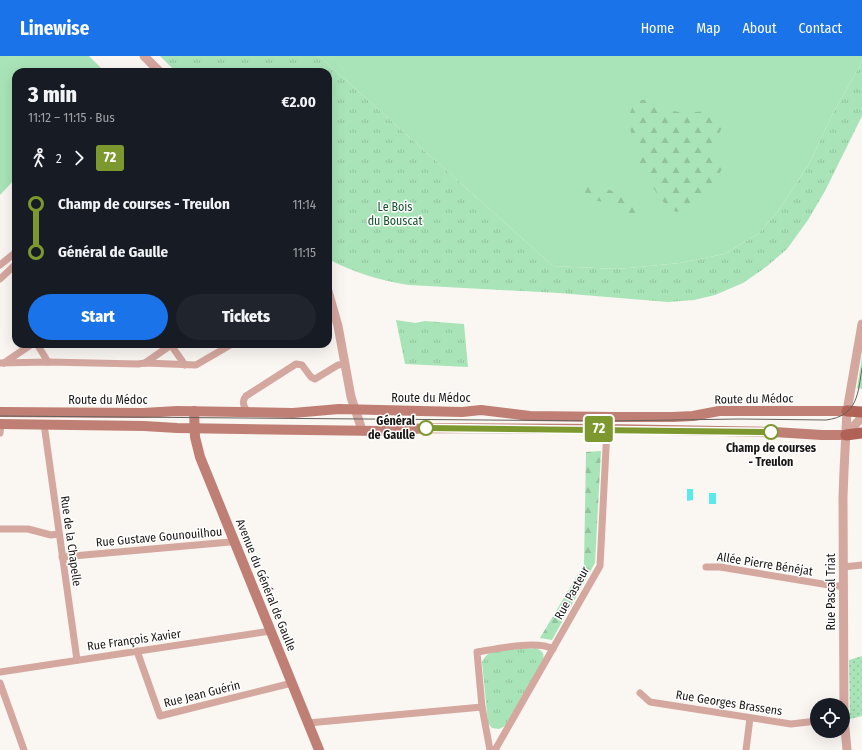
<!DOCTYPE html>
<meta charset="utf-8">
<style>
body{margin:0;font-family:"Fira Sans Condensed",sans-serif;background:#20242c;color:#f1f3f6;height:100vh;display:flex;flex-direction:column;font-size:15px;white-space:nowrap}
*{box-sizing:border-box;margin:0}
p{font-size:13px;color:#9ea1a6}
.icon{flex:none;width:22px;height:22px;fill:none;stroke:currentColor;stroke-width:2;stroke-linecap:round;stroke-linejoin:round}
.map{position:relative;flex:1;overflow:hidden}
.side{position:absolute;left:12px;top:12px;width:320px;height:280px;display:flex;flex-direction:column;background:#171b24;border-radius:12px;box-shadow:0 4px 16px #0002}
.side>*{flex:none}
.badge{padding:0 8px;border-radius:3px;font-size:14px;line-height:26px}
.controls{position:absolute;left:810px;top:642px;display:grid;gap:8px}
.controls a{display:grid;place-items:center;width:40px;height:40px;border-radius:50%;background:#171b24;box-shadow:0 4px 16px #0002;font-size:20px}
.map>.badge{position:absolute;translate:-50% -50%;box-shadow:0 0 0 2px #fff}
.legs{display:flex;align-items:center;gap:6px;height:44px;padding:0 16px;font-size:13px}
.legs p{margin-inline-start:auto}
.headline{display:flex;align-items:center;justify-content:space-between;height:68px;padding:0 16px}
h1{font-size:22px;font-weight:800;line-height:30px}
.primary-button{display:flex;gap:8px;margin-top:auto;padding:8px 16px}
.primary-button a{flex:1;height:46px;border-radius:24px;background:#1a73e8;color:#fff;font-size:16px;font-weight:800;line-height:46px;text-align:center}
.primary-button a+a{background:#20242c;color:#f1f3f6}
ul{padding:0 16px;list-style:none}
li{display:flex;align-items:center;gap:14px;height:48px;font-size:15px}
li i{display:grid;place-items:center;width:6px;height:100%;margin:0 5px;background:currentColor}
li i::after{content:'';width:10px;height:10px;margin:-5px;border:3px solid;border-radius:50%;background:#171b24}
li p{margin-inline-start:auto}
li:first-child i{background:linear-gradient(#0000 50%,currentColor 0)}
li:last-child i{background:linear-gradient(currentColor 50%,#0000 0)}
header{display:flex;align-items:center;gap:24px;box-sizing:border-box;height:56px;padding:0 20px;background:#1a73e8;color:#fff}
header strong{font-size:19px}
nav{display:flex;gap:22px;margin-inline-start:auto;font-size:14px}
.map>svg:first-child{display:block}
.grass{fill:#a9e4b8}
.forest{fill:url(#forest-firs)}
.park{fill:url(#park-tufts)}
.garden{fill:url(#garden-dots)}
.water{fill:#5beaec}
.lines{fill:none;stroke-linecap:round;stroke-linejoin:round}
.minor{stroke:#d4a79f;stroke-width:7}
.tertiary{stroke:#d4a79f;stroke-width:9}
.secondary{stroke:#c07f74;stroke-width:10}
.primary{stroke:#af6255;stroke-width:11}
.tram{stroke:#63615e;stroke-width:1}
.line-1-casing{stroke:#fff;stroke-width:9}
.line-1{stroke:#7c982e;stroke-width:6}
.stop-1-dot{fill:#fff;stroke:#7c982e;stroke-width:2}
.labels{text-anchor:middle;stroke-width:3;stroke-linejoin:round;paint-order:stroke}
.park-label{font-size:12px;fill:#15542e;stroke:#fff}
.street-label{font-size:12px;fill:#181715;stroke:#fff}
.stop-label{font-size:12px;font-weight:bold;fill:#181715;stroke:#fff;text-anchor:end}
</style>
<header>
<strong>Linewise</strong>
<nav><a>Home</a><a>Map</a><a>About</a><a>Contact</a></nav>
</header>
<div class="map">
<svg width="862" height="694" viewBox="0 0 862 694">
<defs>
<pattern id="forest-firs" width="22" height="20" patternUnits="userSpaceOnUse"><rect width="22" height="20" fill="#a9e4b8"/><path d="M5 1l3.5 6h-7zM16 11l3.5 6h-7z" fill="#91c39d"/></pattern>
<pattern id="park-tufts" width="24" height="20" patternUnits="userSpaceOnUse"><rect width="24" height="20" fill="#a9e4b8"/><path d="M3 7l-1-3M5 7V3M7 7l1-3M15 17l-1-3M17 17v-4M19 17l1-3" fill="none" stroke="#91c39d"/></pattern>
<pattern id="garden-dots" width="8" height="8" patternUnits="userSpaceOnUse"><rect width="8" height="8" fill="#a9e4b8"/><path d="M2 2h.1M6 6h.1" fill="none" stroke="#91c39d" stroke-width="1.8" stroke-linecap="round"/></pattern>
</defs>
<rect width="100%" height="100%" fill="#faf6f2"/>
<g class="grass">
<polygon points="0,0 89,0 105,16 16,16 16,122 0,139"/>
<polygon points="319,0 862,0 862,6 832,59 809,108 778,155 758,178 724,198 680,207 618,213 553,210"/>
<polygon points="862,301 862,333 857,332"/>
</g>
<g class="forest">
<path d="M637,44h12l12,9 25,4 20,-2 18,6c1,14 -14,23 -10,37 2,5 6,10 8,15l-10,16 -4,14 -10,6 -22,7 -14,-11 -26,-39 2,-20c-12,-11 -11,-30 -1,-42z"/>
<path d="M588,128l7,1 40,14 7,6 1,6 -2,6c-18,2 -23,-9 -38,-15 -5,-1 -10,-2 -15,-4l-3,-6z"/>
<polygon points="601,395 595,507 552,584 540,582 584,508 586,396"/>
</g>
<g class="park">
<path d="M160,0h159l234,210 65,3 62,-6 44,-9 34,-20 20,-23 31,-47 23,-49 30,-53v54l-37,75 -17,29 -21,29 -21,18 -23,16 -28,12 -21,5 -26,2 -109,-9 -150,-8c-28,-4 -56,-13 -81,-26v-187h-152z"/>
<polygon points="396,264 415,267 425,265 464,268 468,311 405,308"/>
<path d="M536,592c5,2 9,5 7,12l-38,66 -6,3 -7,-1 -4,-5 -6,-61c2,-4 4,-7 8,-9 8,-4 36,-4 46,-5z"/>
</g>
<polygon class="garden" points="862,600 862,660 850,663 849,604"/>
<g class="water">
<polygon points="687,433 693,433 693,444 687,445"/>
<rect x="709" y="437" width="7" height="11"/>
</g>
<g class="lines">
<g class="minor">
<polyline points="0,209 16,196"/>
<polyline points="0,223 16,208"/>
<polyline points="37,288 48,306"/>
<polyline points="0,307 48,306 138,308 145,307 196,309 232,288"/>
<polyline points="4,307 32,288"/>
<polyline points="145,307 171,289 185,309"/>
<path d="M247,356c-3,-6 -6,-10 -1,-16l50,-32 6,1 9,12 4,2 23,-14 7,-1"/>
<polyline points="44,368 77,604"/>
<polyline points="0,377 1,368"/>
<polyline points="0,473 28,473 51,479 58,478"/>
<polyline points="62,501 230,486 234,484"/>
<polyline points="706,511 720,511 835,530 843,530"/>
<polyline points="843,511 862,509"/>
<polyline points="137,595 160,660 292,627"/>
<polyline points="0,616 271,575"/>
<polyline points="0,627 24,694"/>
<polyline points="640,637 650,646 791,668 817,665"/>
<polyline points="308,667 482,651"/>
<path d="M490,694l-8,-43 -5,-55c19,-3 60,-12 76,-3"/>
<polyline points="495,694 600,510 607,373"/>
<polyline points="746,694 750,662"/>
</g>
<g class="tertiary">
<polyline points="144,0 160,16"/>
<polyline points="328,235 338,270 351,341 362,374"/>
<polyline points="846,379 862,361"/>
<polyline points="847,694 844,662 843,441 844,415 847,355 862,268"/>
</g>
<g class="secondary">
<polyline points="194,355 195,381 200,401 319,694"/>
<polyline points="0,356 143,357 177,355 293,357 339,353 462,356 481,354 530,360 615,361 673,361 693,360 719,355 847,355"/>
<polyline points="0,368 144,370 177,372 379,375 429,372 607,373 774,376 822,379 846,379"/>
</g>
<g class="primary">
<polyline points="847,355 862,356"/>
<polyline points="846,379 862,377"/>
</g>
<path class="tram" d="M0,360l607,5 132,-2 87,1c32,-4 32,-27 36,-52"/>
</g>
<g class="lines">
<g class="line-1-casing">
<polyline id="line-1" points="426,372 771,376"/>
</g>
<use href="#line-1" class="line-1"/>
</g>
<g class="stop-1-dot">
<circle cx="426" cy="372" r="7"/>
<circle cx="771" cy="376" r="7"/>
</g>
<g class="labels">
<g class="park-label">
<text x="395" y="155">Le Bois<tspan x="395" dy="14">du Bouscat</tspan></text>
</g>
<g class="street-label">
<text x="431" y="346">Route du Médoc</text>
<text transform="translate(754 343) rotate(-1)" y="4">Route du Médoc</text>
<text x="108" y="348">Route du Médoc</text>
<text transform="translate(159 481) rotate(-5)" y="4">Rue Gustave Gounouilhou</text>
<text transform="translate(71 485) rotate(82)" y="4">Rue de la Chapelle</text>
<text transform="translate(765 508) rotate(9)" y="4">Allée Pierre Bénéjat</text>
<text transform="translate(266 529) rotate(68)" y="4">Avenue du Général de Gaulle</text>
<text transform="translate(831 536) rotate(-90)" y="4">Rue Pascal Triat</text>
<text transform="translate(572 537) rotate(-61)" y="4">Rue Pasteur</text>
<text transform="translate(134 584) rotate(-8)" y="4">Rue François Xavier</text>
<text transform="translate(202 638) rotate(-14)" y="4">Rue Jean Guérin</text>
<text transform="translate(729 647) rotate(9)" y="4">Rue Georges Brassens</text>
</g>
<g class="stop-label">
<text x="415" y="369">Général<tspan x="415" dy="14">de Gaulle</tspan></text>
<text x="771" y="396" text-anchor="middle">Champ de courses<tspan x="771" dy="14">- Treulon</tspan></text>
</g>
</g>
</svg>
<div class="controls">
<a><svg class="icon" aria-label="locate" viewBox="0 0 24 24"><circle cx="12" cy="12" r="6"/><path d="M12 2v4M12 18v4M2 12h4M18 12h4"/></svg></a>
</div>
<b class="badge" style="left:599px;top:373px;background:#7c982e;color:#fff">72</b>
<section class="side">
<div class="headline"><div><h1>3 min</h1><p>11:12 – 11:15 · Bus</p></div><b>€2.00</b></div>
<div class="legs"><svg class="icon" aria-label="walk" viewBox="0 0 24 24"><circle cx="13" cy="4" r="2"/><path d="M13 8l-2 6 4 7M11 14l-3 7M7 12l3-4h3l4 4"/></svg>2<svg class="icon" aria-label="forward" viewBox="0 0 24 24"><path d="M9 5l7 7-7 7"/></svg><b class="badge" style="background:#7c982e;color:#fff">72</b></div>
<ul>
<li><i style="color:#7c982e"></i><b>Champ de courses - Treulon</b><p>11:14</p></li>
<li><i style="color:#7c982e"></i><b>Général de Gaulle</b><p>11:15</p></li>
</ul>
<div class="primary-button"><a>Start</a><a>Tickets</a></div>
</section>
</div>
